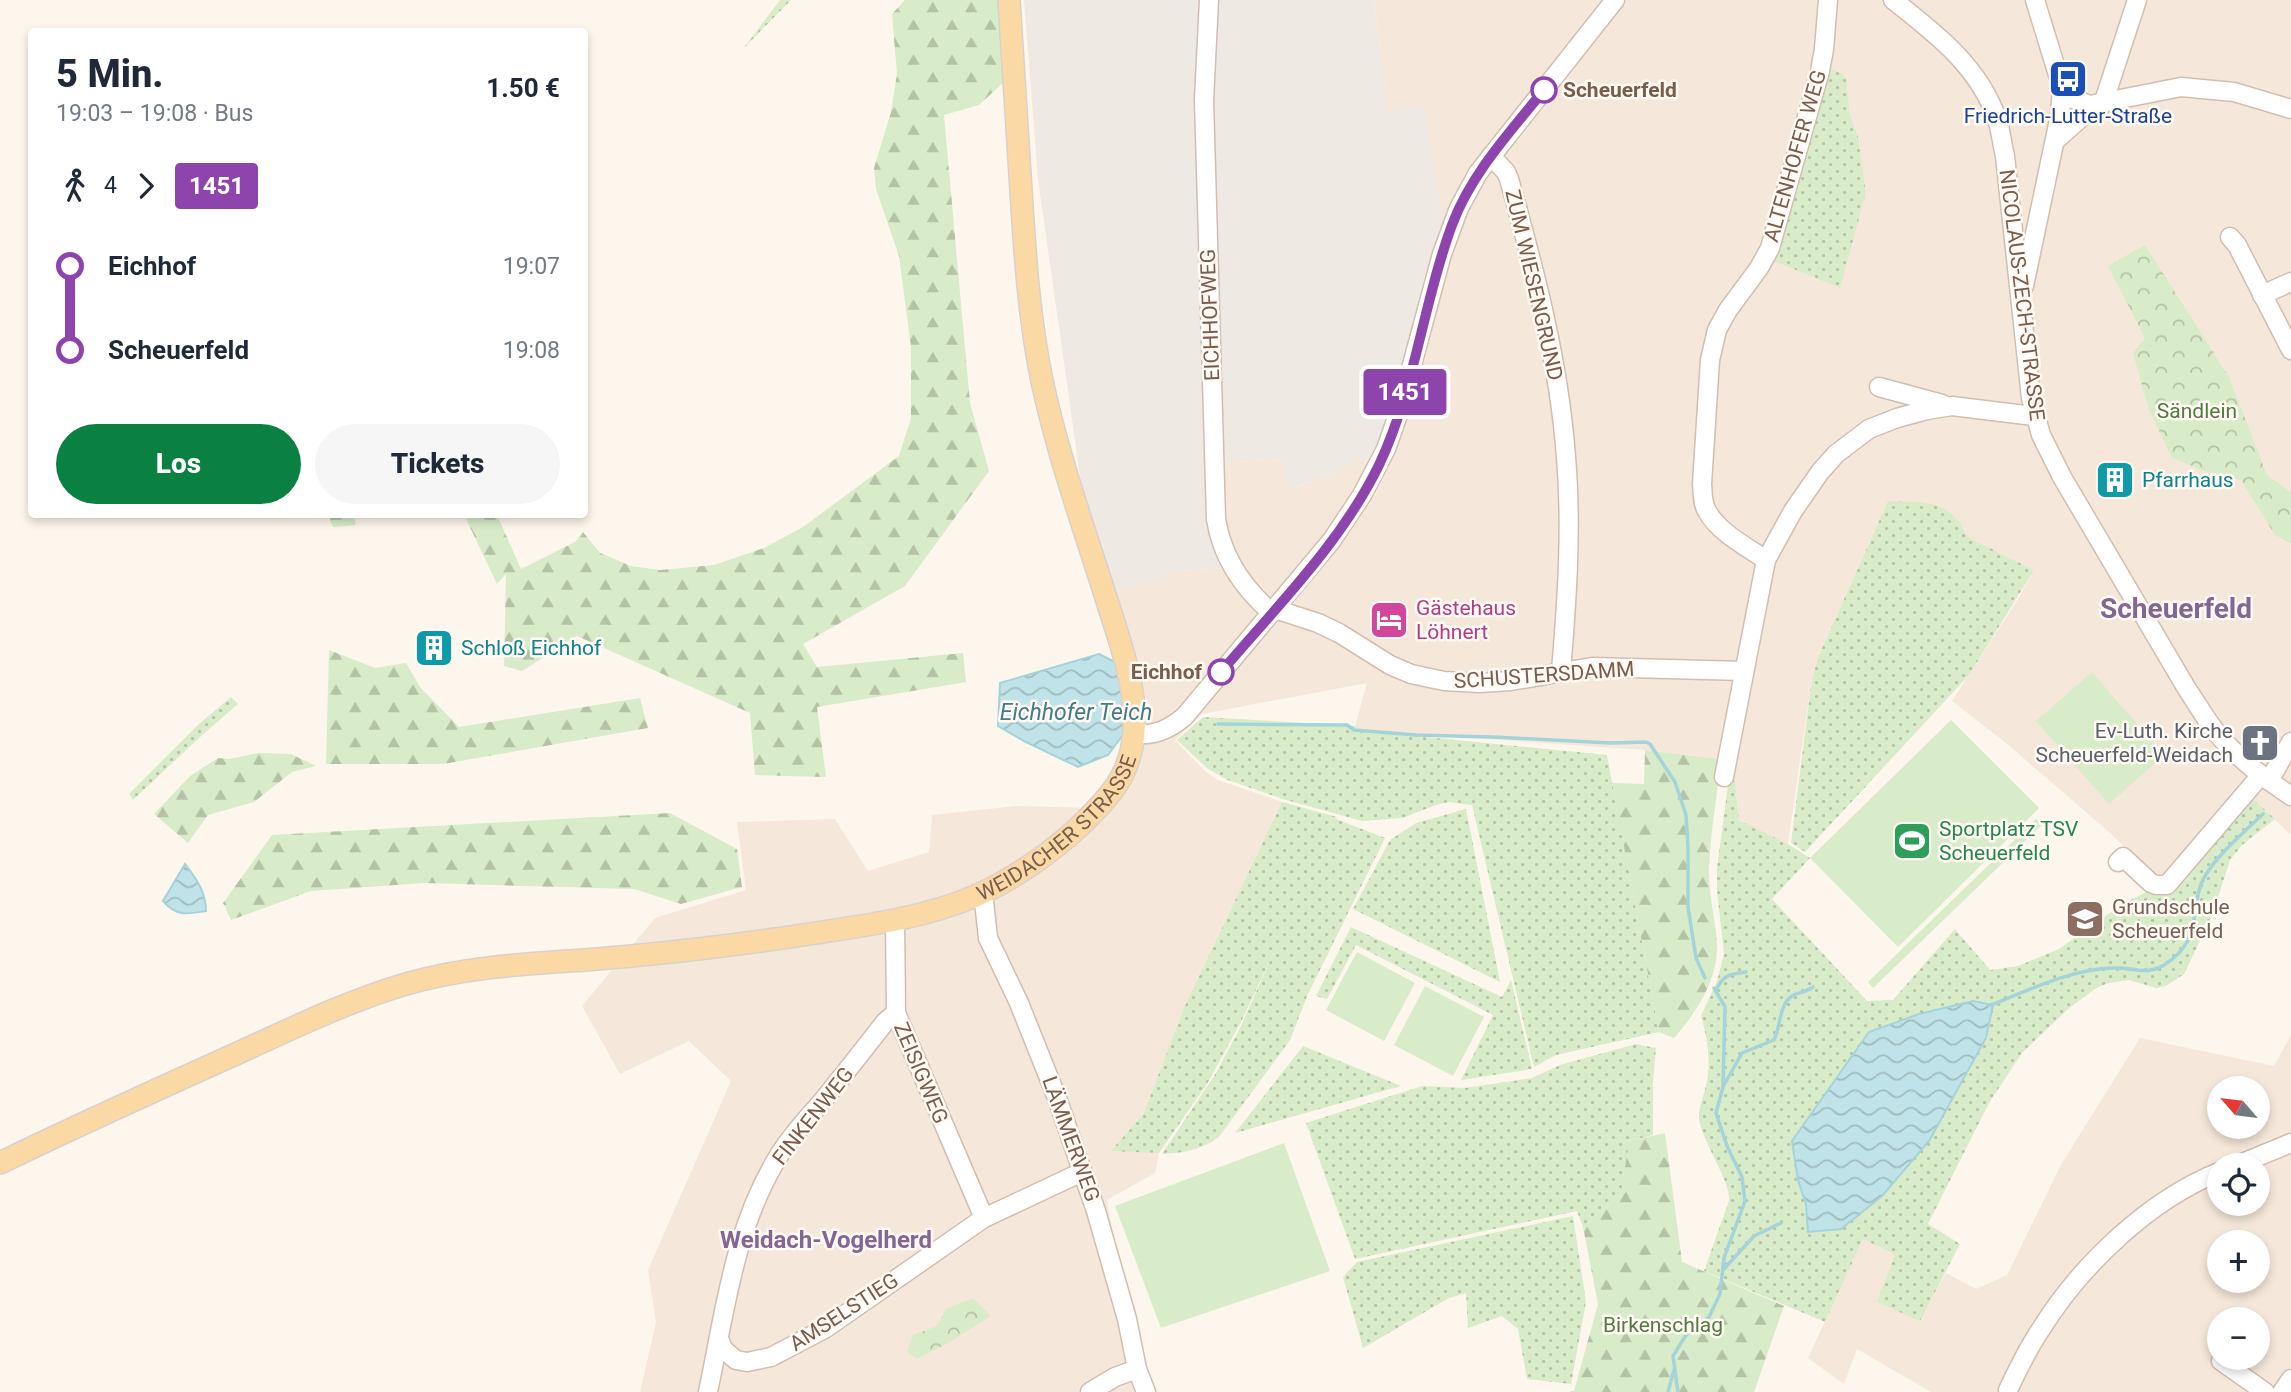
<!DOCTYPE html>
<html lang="de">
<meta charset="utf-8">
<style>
body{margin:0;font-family:Roboto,sans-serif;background:#f6f6f7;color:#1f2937;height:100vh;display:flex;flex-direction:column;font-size:26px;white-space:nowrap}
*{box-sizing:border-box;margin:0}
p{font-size:23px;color:#747a83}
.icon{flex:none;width:38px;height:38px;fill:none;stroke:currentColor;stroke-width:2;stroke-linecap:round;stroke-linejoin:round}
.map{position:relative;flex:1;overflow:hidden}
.panel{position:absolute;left:28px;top:28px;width:560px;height:490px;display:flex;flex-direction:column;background:#fff;border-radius:7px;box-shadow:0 4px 10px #0003}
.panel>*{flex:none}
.badge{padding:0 14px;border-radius:5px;font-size:24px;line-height:46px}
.needle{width:46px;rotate:298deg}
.controls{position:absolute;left:2207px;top:1076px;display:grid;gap:14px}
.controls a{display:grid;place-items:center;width:63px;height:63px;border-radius:50%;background:#fff;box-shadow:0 4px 10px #0003;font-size:35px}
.map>.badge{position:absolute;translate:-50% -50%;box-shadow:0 0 0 4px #fff}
.legs{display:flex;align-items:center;gap:10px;height:77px;padding:0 28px;font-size:23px}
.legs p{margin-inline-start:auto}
.summary{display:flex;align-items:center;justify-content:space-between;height:119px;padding:0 28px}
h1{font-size:38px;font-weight:800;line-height:52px}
.button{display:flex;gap:14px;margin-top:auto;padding:14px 28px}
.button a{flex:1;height:80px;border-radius:42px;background:#0b8043;color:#fff;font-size:28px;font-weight:800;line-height:80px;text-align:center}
.button a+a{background:#f6f6f7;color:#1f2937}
ul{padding:0 28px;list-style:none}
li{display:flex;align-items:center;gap:24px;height:84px;font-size:26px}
li i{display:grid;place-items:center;width:10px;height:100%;margin:0 9px;background:currentColor}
li i::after{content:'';width:18px;height:18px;margin:-9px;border:5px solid;border-radius:50%;background:#fff}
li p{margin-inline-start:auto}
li:first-child i{background:linear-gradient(#0000 50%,currentColor 0)}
li:last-child i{background:linear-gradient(currentColor 50%,#0000 0)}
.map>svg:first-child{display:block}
.residential{fill:#f5e8da;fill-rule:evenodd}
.industrial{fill:#efe9e4}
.grass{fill:url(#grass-dots)}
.forest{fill:url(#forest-firs)}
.park{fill:url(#park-crowns)}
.pitch{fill:#d8ecc9}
.water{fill:url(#water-waves);stroke:#a5d3da;stroke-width:2}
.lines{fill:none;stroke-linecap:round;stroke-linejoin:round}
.stream{stroke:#a5d3da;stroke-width:3.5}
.minor-casing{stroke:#d1beb0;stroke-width:21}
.major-casing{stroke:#dad1cd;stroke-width:24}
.minor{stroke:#fff;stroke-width:18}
.major{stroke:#fbd9a5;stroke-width:21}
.line-1-casing{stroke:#fff;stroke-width:16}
.line-1{stroke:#8e44ad;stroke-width:10}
.stop-1-dot{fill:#fff;stroke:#8e44ad;stroke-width:3.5}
.labels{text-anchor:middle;stroke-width:5;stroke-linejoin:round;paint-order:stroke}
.stop-label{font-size:21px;font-weight:bold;fill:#7a5c4d;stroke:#fffaf3;text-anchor:start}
.transit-label{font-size:21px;fill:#164399;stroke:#fffaf3}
.street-label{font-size:21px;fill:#7a5c4d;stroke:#fffaf3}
.park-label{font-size:21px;fill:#537a41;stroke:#fffaf3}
.culture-label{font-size:21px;fill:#0d838f;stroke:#fffaf3;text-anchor:start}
.hotel-label{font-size:21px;fill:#b23c85;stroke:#fffaf3;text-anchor:start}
.worship-label{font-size:21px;fill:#5b616d;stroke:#fffaf3;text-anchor:end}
.leisure-label{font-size:21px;fill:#27864d;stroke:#fffaf3;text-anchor:start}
.education-label{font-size:21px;fill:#785e54;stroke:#fffaf3;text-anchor:start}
.water-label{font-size:23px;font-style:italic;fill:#437c86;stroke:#fffaf3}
.quarter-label{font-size:24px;font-weight:bold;fill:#846695;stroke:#fffaf3}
.district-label{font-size:28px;font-weight:bold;fill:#846695;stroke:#fffaf3}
</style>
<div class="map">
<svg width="2291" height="1392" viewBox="0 0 2291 1392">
<defs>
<pattern id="grass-dots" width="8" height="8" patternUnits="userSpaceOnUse" patternTransform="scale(1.75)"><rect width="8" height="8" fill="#d8ecc9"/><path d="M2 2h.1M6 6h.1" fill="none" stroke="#b4c2a5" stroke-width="1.8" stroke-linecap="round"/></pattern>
<pattern id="forest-firs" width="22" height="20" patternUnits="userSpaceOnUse" patternTransform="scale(1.75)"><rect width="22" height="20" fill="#d8ecc9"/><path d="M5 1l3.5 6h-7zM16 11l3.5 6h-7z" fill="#b4c2a5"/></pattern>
<pattern id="park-crowns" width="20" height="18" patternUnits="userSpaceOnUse" patternTransform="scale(1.75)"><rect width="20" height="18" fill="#d8ecc9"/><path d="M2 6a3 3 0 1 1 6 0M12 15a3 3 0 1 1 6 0" fill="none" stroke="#b4c2a5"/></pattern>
<pattern id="water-waves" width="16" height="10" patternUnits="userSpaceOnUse" patternTransform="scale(1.75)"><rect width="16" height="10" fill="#bfe3e8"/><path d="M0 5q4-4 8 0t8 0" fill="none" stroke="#a0bbbe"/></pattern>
</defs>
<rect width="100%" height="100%" fill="#fdf6ec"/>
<g class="residential">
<polygon points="1374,0 2291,0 2291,835 2244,790 2165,882 2154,875 2109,832 2006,743 1952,701 2018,599 2034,570 1968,537 1963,527 1888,501 1819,655 1812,678 1788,844 1739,820 1733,762 1721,759 1645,750 1354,730 1367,683 1202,714 1175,740 1205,771 1218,780 1282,802 1183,1010 1144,1113 1112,1150 1159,1153 1155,1173 1107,1200 1126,1317 1133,1368 1134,1392 640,1392 656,1322 648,1270 731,1081 689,1041 620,1074 582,1006 655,918 746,890 737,822 835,819 868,871 929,852 932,815 1017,806 1091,808 1116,774 1143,707 1113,593 1180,571 1224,568 1209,464 1281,459 1290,489 1342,471 1357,458 1369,462 1404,372 1424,106 1388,114"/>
<path d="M2291,1035v357h-360l-74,-43 -13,35 -36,-26 55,-119 32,16 24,66 27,-48 30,16 31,-14 55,-112 78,-125 134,28zM2219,1088h39v39h-39zM2219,1166h39v38h-39zM2219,1242h39v39h-39zM2219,1320h39v38h-39z"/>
</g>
<polygon class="industrial" points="1024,0 1374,0 1388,113 1424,105 1442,217 1404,372 1382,433 1368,462 1357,458 1342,471 1289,489 1281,459 1209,464 1224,568 1180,571 1113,593 1083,497 1038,179"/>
<g class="grass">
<polygon points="780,0 791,0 743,49"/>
<polygon points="1832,69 1843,74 1846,78 1850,116 1858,137 1866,193 1840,288 1772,260 1783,237 1829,70"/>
<path d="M1888,501c38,2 61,-3 80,36l66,33 -65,105 -164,177 -14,-9 21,-165 7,-23z"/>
<polygon points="231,697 238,704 200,737 133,800 129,794 200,723"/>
<polygon points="1203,717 1356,726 1355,730 1607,755 1659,1032 1556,1055 1534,1067 1472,805 1448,802 1436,805 1403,818 1362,821 1283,799 1228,780 1208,769 1177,740"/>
<path d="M1731,762h2l6,58 49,24 22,14 -38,41 95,102 26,-1 62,-71 35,41 28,-4 41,-17 62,-44 25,-13 10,2 11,-1 85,-95 23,21 -33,26 -12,15 -18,56 -28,58 -18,12 -10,2 -27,-8 -21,3 -13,6 -27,20 -46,44 -33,50 -61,121 32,20 -40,77 -43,-19 18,-47 -32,-16 -38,83 -121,-51 25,-70c2,-20 -27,-59 -30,-82 -1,-12 6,-26 8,-38 4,-22 0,-44 -6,-65l16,-35 7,-27 -7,-63v-23z"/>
<path d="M1282,802l55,15 -1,2 49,19 -77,156 -18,46 -71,97c-18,13 -35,16 -57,17l54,-81 23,-43 40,-89 -38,81 -34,62 -48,69 -48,-2 33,-38 39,-103z"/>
<polygon points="1466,809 1500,982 1353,909 1390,840 1416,823"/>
<polygon points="1351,927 1502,997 1511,980 1532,1069 1461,1080 1493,1015 1356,945 1327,999 1316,996"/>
<polygon points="1636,1044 1656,1048 1653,1080 1653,1135 1630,1141 1621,1195 1583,1227 1577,1211 1355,1259 1306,1123 1422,1086 1465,1088 1532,1078 1560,1065"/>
<polygon points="1303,1046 1401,1086 1235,1133"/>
<polygon points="1573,1216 1586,1302 1571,1384 1527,1379 1518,1329 1502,1316 1468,1328 1466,1293 1449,1298 1363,1348 1343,1277 1357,1262"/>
</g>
<g class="forest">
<polygon points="905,0 1001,0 1006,80 979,105 944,115 970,403 989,471 905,586 803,644 817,667 963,653 966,682 817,707 826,777 755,775 750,713 577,636 522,671 504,666 506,574 497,584 468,523 466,515 497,515 521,569 575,542 583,532 600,553 631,566 660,570 714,565 764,548 803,527 899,456 911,418 911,347 899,256 876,189 874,168 891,112 897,74 892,14"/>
<polygon points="328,515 354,515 356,525 333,527"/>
<polygon points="329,650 375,668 406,663 420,687 459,727 640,698 648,728 443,764 326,764"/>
<path d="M1645,750l76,9c-4,38 -11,76 -12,113 0,24 6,46 8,70 2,36 -20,70 -43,96l-15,-6 -47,-249 32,1z"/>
<polygon points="258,753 291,754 316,766 292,772 254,802 208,815 188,843 154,814 190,776 218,758 229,759"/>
<polygon points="670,813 737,849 742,887 681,904 634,889 424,883 311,891 231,920 223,903 272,835"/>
<polygon points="1665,1133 1682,1262 1784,1306 1754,1392 1570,1392 1574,1391 1598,1304 1583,1227 1621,1195 1629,1141"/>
</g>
<g class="park">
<polygon points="2145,245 2229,377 2267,475 2291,492 2291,543 2275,535 2241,480 2207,472 2172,458 2148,407 2133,353 2145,338 2108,266"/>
<polygon points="973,1298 991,1316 948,1343 917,1359 907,1352 913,1335 937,1326 946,1309"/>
</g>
<g class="pitch">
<polygon points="2092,672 2164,755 2109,804 2036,721"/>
<polygon points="1951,720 2039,808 1898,947 1810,858"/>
<polygon points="2036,819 2042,825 1873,988 1868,982"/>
<polygon points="1357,952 1415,983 1384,1041 1326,1010"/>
<polygon points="1425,986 1484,1017 1453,1076 1394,1045"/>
<polygon points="1284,1143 1330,1271 1161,1328 1115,1206"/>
</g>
<g class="water">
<polygon points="1099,654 1117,663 1123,686 1125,732 1108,755 1078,767 1024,741 998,726 1000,683"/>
<path d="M185,864c11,14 21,28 21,47 -19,3 -29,6 -43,-10z"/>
<polygon points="1973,1001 1993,1005 1986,1038 1929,1141 1882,1196 1841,1229 1808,1232 1806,1204 1798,1180 1792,1141 1869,1032 1919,1014"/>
</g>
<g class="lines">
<g class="stream">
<polyline points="1218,724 1347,725 1354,730 1416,735 1493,737 1611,743 1646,742 1650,744 1675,782 1686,815 1688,848 1688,907 1696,958 1705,978"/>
<path d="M1716,991c6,-16 14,-17 30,-19"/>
<path d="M1991,1005c38,-15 80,-36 122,-37 19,-1 34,8 51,-3 42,-26 23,-58 41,-89 15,-24 38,-43 58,-62"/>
<path d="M1724,1085l18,-32 32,-13c7,-15 5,-35 18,-44 6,-4 13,-3 21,-9"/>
<polyline points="1724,1269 1754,1236 1781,1223"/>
<polyline points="1668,1392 1674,1370"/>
<polyline points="1678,1392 1673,1356 1686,1335 1709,1317 1720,1294 1724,1258 1745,1201 1742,1177 1727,1146 1716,1113 1723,1087 1725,1007 1714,988"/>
</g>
<g class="minor-casing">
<g id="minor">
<path d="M1209,0l-5,100 12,419c6,38 27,69 56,94"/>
<path d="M1893,0c42,33 86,66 104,119 4,12 5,25 8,37l26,242 10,37 21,42 125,212c11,16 21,35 35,50 20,23 44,40 69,57"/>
<polyline points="2062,88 2070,98 2090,105 2181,87 2234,92 2291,109"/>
<polyline points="2103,104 2137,0"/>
<polyline points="2056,140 2083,116 2103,104"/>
<path d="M1491,156l15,16 3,7c26,92 50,183 57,278 6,71 1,143 -5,214"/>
<polyline points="2230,237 2237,245 2291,350"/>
<polyline points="2024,286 2060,115 2062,88 2035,0"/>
<polyline points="2262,295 2291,282"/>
<polyline points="1879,387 1942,404"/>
<path d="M1766,560c-19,-13 -48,-28 -59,-49 -5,-8 -4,-18 -5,-27l8,-124 7,-30 11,-20 31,-42 11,-20 50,-177 4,-22 4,-49"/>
<polyline points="1275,609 1318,623 1339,633 1390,665 1411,674 1444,681 1479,683 1511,681 1592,667 1744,671"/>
<path d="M1134,734c20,2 34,-4 50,-17l148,-177 30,-45 24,-46 14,-40 42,-155 17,-46 19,-35 137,-173"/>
<polyline points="1724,777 1766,560 1793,511 1820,472 1836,454 1869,429 1897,418 1927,410 1952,406 2034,416"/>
<polyline points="2269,781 2291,742"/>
<polyline points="2118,862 2123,857 2151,883 2156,885 2167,885 2261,775"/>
<polyline points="983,892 988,938 1019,1003 1057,1098 1096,1211 1127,1319 1137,1369 1146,1392"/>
<polyline points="895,920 896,1013 984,1218"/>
<polyline points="2235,1166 2291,1143"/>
<polyline points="719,1338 723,1349 736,1360 747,1362 771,1357 826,1328 984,1218 1082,1172"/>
<polyline points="2221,1361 2265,1392"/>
<path d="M2008,1390c10,-21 20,-42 33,-61 40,-64 108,-129 178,-157"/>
<path d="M708,1392c17,-81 26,-163 70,-235 13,-22 31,-40 47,-59 20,-25 40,-50 60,-76l11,-9"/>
<polyline points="1090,1392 1115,1377 1137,1369"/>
<polyline points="2282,1392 2291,1379"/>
</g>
</g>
<g class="major-casing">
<g id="major">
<path id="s1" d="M0,1163c78,-38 158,-74 238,-110 55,-25 110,-52 168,-69 58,-17 119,-20 179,-24 78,-6 154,-15 231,-27 52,-8 107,-15 157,-36 38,-16 78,-44 108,-72 30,-29 50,-51 53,-94 3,-43 -13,-86 -26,-127 -23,-73 -50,-148 -66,-223 -13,-63 -17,-126 -21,-190 -4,-64 -8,-127 -12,-191"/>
</g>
</g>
<use href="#minor" class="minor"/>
<use href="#major" class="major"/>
</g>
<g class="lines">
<g class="line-1-casing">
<path id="line-1" d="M1221,672c56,-66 120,-129 158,-207 36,-76 44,-162 73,-240 19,-51 58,-93 92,-135"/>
</g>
<use href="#line-1" class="line-1"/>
</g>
<defs>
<g id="bus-square" transform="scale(2.0125)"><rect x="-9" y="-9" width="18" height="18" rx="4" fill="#1a4fb4" stroke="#fffaf3"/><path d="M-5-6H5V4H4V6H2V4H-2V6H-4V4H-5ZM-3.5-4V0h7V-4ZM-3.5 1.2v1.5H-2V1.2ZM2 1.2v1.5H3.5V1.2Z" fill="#fff"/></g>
<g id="building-square" transform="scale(2.0125)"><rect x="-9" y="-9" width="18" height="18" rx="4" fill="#0f9aa8" stroke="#fffaf3"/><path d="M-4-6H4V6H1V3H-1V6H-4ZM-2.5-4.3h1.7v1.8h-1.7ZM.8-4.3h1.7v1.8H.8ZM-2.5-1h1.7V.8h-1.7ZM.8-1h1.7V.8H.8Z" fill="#fff"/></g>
<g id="hotel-square" transform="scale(2.0125)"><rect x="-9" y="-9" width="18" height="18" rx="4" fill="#d1479c" stroke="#fffaf3"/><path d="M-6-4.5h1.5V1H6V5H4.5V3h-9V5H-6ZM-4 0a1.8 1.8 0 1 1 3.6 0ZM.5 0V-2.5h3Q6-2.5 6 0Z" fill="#fff"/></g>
<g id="church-square" transform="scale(2.0125)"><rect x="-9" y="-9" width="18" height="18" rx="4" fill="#6b7280" stroke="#fffaf3"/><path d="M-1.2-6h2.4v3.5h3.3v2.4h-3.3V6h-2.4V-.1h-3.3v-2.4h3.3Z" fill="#fff"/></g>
<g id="stadium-square" transform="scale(2.0125)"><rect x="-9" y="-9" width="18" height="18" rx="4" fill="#2e9e5b" stroke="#fffaf3"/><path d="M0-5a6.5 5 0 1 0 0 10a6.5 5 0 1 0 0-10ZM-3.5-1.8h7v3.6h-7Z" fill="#fff"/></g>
<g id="school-square" transform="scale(2.0125)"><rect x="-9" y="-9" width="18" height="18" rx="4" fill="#8d6e63" stroke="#fffaf3"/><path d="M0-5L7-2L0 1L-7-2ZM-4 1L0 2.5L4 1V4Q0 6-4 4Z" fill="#fff"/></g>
</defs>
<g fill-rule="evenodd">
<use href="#bus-square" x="2068" y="79"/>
<use href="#building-square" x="2115" y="480"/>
<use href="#hotel-square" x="1389" y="620"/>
<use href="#building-square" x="434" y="648"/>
<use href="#church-square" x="2260" y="743"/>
<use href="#stadium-square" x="1912" y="841"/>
<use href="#school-square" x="2085" y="919"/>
</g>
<g class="stop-1-dot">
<circle cx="1544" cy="90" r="12"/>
<circle cx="1221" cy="672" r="12"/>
</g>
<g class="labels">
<g class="stop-label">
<text x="1563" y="97">Scheuerfeld</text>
<text x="1202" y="679" text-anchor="end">Eichhof</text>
</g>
<g class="transit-label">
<text x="2068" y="123">Friedrich-Lutter-Straße</text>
</g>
<g class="street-label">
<text transform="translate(1795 156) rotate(-74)" y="7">ALTENHOFER WEG</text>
<text transform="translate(1534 285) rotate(77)" y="7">ZUM WIESENGRUND</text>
<text transform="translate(2022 295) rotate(83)" y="7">NICOLAUS-ZECH-STRASSE</text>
<text transform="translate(1210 315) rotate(-92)" y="7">EICHHOFWEG</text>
<text transform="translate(1544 675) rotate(-4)" y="7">SCHUSTERSDAMM</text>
<text dy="7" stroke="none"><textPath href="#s1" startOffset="1130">WEIDACHER STRASSE</textPath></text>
<text transform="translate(921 1073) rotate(67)" y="7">ZEISIGWEG</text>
<text transform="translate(813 1116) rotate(-52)" y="7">FINKENWEG</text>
<text transform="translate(1071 1139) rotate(70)" y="7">LÄMMERWEG</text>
<text transform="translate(844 1312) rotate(-33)" y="7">AMSELSTIEG</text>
</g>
<g class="park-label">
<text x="2197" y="418">Sändlein</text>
<text x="1663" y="1332">Birkenschlag</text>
</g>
<g class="culture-label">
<text x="2142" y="487">Pfarrhaus</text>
<text x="461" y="655">Schloß Eichhof</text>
</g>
<g class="hotel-label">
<text x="1416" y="615">Gästehaus<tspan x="1416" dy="24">Löhnert</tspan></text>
</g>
<g class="worship-label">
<text x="2233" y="738">Ev-Luth. Kirche<tspan x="2233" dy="24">Scheuerfeld-Weidach</tspan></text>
</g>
<g class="leisure-label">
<text x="1939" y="836">Sportplatz TSV<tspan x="1939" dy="24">Scheuerfeld</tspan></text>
</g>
<g class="education-label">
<text x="2112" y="914">Grundschule<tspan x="2112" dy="24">Scheuerfeld</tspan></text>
</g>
<g class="water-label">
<text x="1076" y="720">Eichhofer Teich</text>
</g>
<g class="quarter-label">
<text x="826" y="1248">Weidach-Vogelherd</text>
</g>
<g class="district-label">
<text x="2176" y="618">Scheuerfeld</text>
</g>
</g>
</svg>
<div class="controls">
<a><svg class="needle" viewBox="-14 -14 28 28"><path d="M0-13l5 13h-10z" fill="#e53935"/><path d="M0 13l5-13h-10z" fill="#747a83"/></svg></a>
<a><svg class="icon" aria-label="locate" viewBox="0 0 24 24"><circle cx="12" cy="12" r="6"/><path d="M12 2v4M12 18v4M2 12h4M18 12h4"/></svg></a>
<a>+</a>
<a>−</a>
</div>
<b class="badge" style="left:1405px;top:392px;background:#8e44ad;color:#fff">1451</b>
<section class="panel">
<div class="summary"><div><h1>5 Min.</h1><p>19:03 – 19:08 · Bus</p></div><b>1.50 €</b></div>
<div class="legs"><svg class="icon" aria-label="walk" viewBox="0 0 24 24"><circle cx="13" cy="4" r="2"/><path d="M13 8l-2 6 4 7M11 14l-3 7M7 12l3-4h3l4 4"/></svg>4<svg class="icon" aria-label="forward" viewBox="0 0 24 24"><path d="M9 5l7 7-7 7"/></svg><b class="badge" style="background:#8e44ad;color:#fff">1451</b></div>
<ul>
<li><i style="color:#8e44ad"></i><b>Eichhof</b><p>19:07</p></li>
<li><i style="color:#8e44ad"></i><b>Scheuerfeld</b><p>19:08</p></li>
</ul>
<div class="button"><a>Los</a><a>Tickets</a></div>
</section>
</div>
